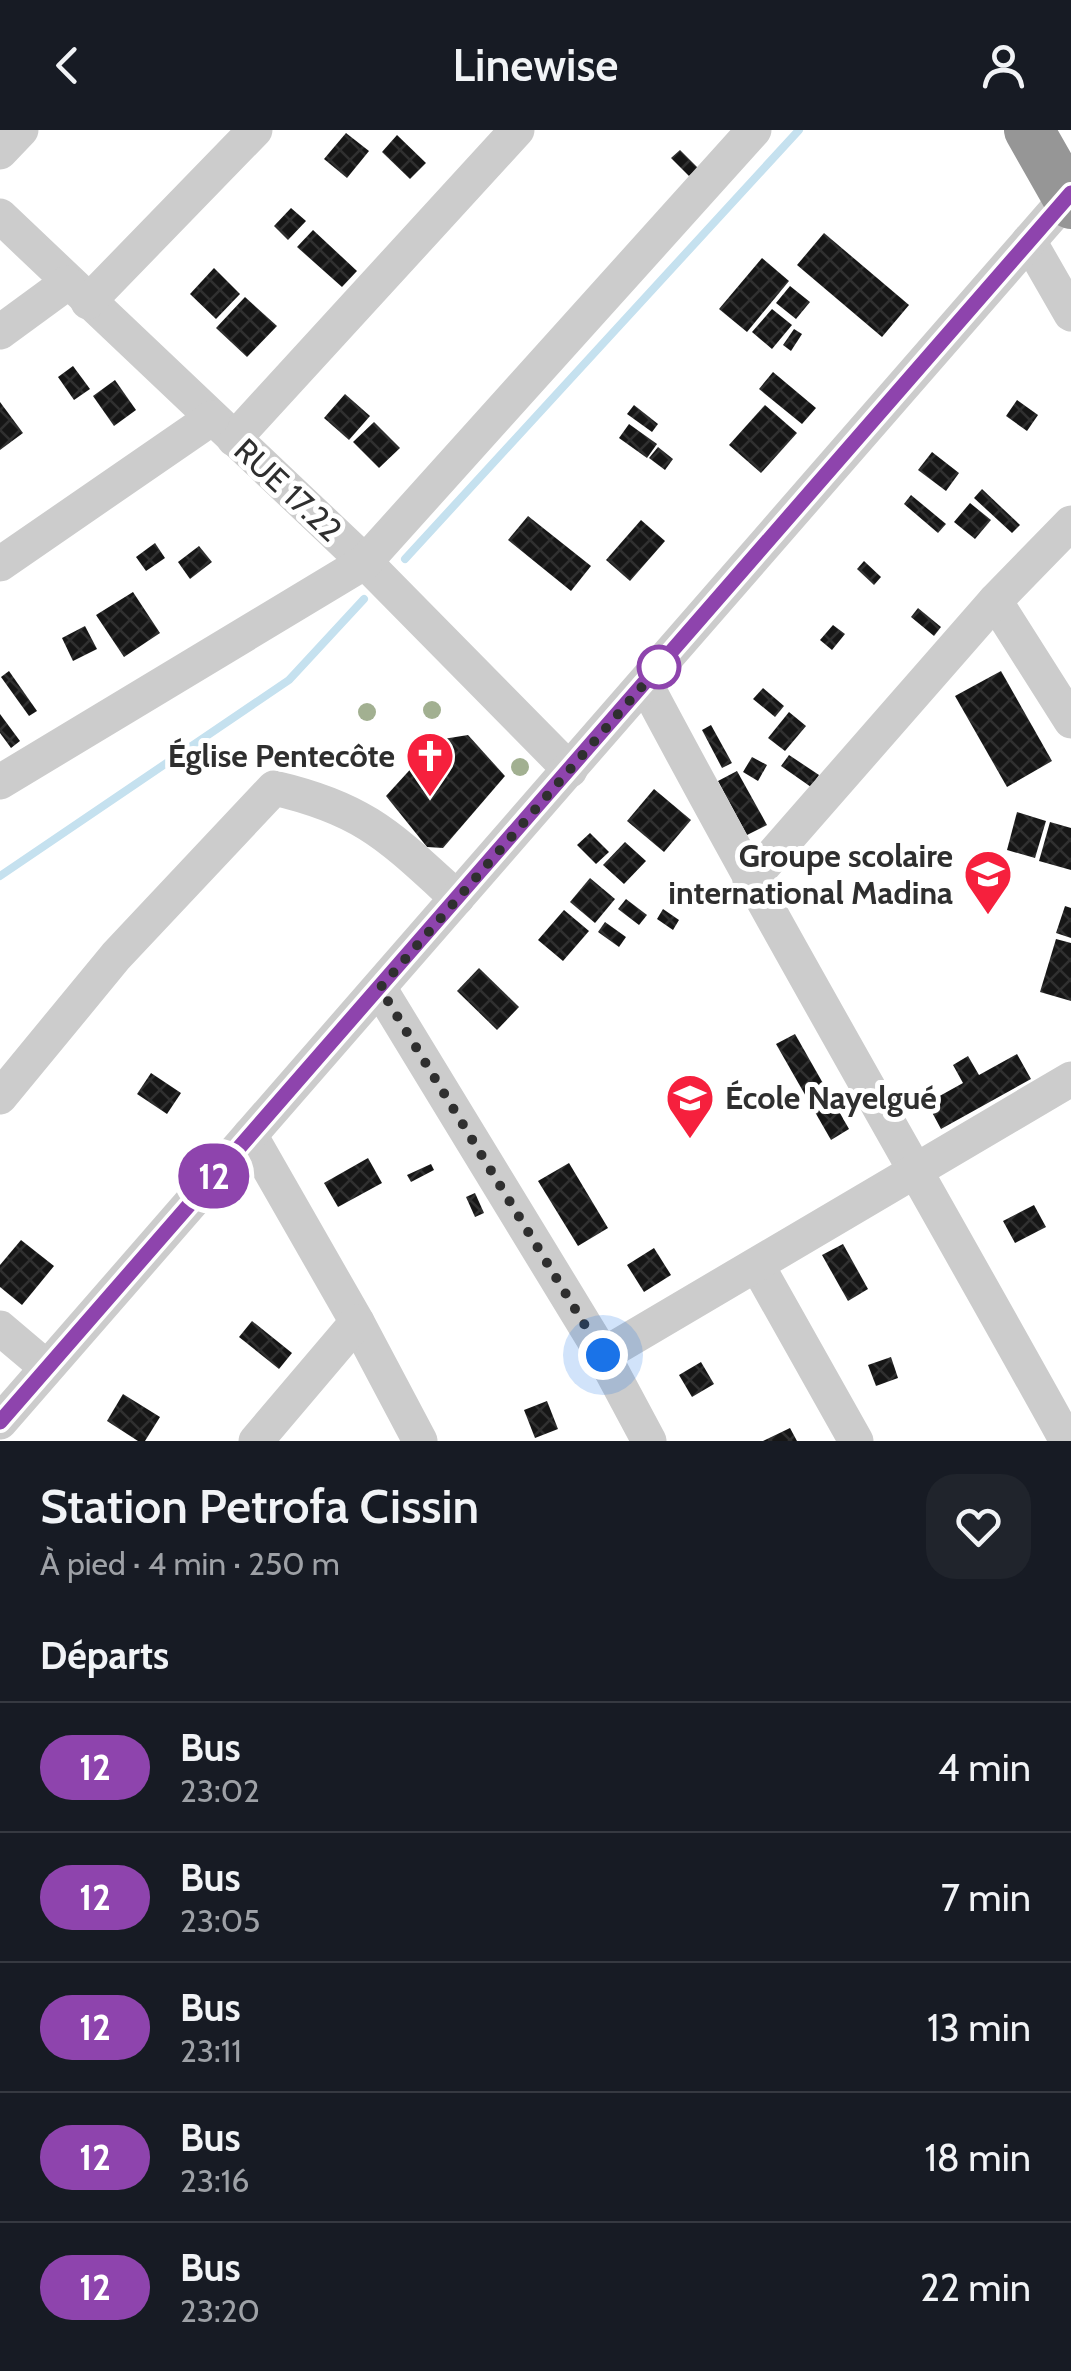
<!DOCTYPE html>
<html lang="fr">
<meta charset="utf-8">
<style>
body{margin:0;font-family:Cabin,sans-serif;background:#20242c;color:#f1f3f6;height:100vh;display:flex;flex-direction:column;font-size:38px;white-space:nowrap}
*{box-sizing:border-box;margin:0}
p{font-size:32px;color:#9ea1a6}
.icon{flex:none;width:55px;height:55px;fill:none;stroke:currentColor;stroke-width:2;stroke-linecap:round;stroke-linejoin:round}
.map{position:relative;height:1311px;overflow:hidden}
.details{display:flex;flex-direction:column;background:#171b24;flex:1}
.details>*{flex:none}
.badge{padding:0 20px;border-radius:32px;font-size:35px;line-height:65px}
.you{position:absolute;width:50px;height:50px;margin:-25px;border:8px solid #fff;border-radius:50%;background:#1a73e8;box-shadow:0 0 0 15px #1a73e833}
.map>.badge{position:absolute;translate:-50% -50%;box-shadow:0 0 0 5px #fff}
h2{padding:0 40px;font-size:38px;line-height:90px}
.round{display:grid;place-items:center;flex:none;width:105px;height:105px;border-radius:30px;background:#20242c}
.overview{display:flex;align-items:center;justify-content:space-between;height:170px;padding:0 40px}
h1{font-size:48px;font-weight:600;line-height:75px}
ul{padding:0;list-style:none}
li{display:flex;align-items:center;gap:30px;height:130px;padding:0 40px;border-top:2px solid #363941}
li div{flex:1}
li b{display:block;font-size:38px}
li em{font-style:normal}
li .badge{min-width:110px;font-weight:700;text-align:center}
header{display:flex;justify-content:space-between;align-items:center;height:130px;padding:0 40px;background:#171b24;font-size:45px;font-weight:600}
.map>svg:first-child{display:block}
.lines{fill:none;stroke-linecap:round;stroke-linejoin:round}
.stream{stroke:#c5e1ef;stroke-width:8}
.building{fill:url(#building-cross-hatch)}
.minor{stroke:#ccc;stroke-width:35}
.highway{stroke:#969696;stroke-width:50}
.tree{fill:#a2b091}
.line-casing{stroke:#fff;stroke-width:22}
.line{stroke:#8e44ad;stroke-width:15}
.walk{stroke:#2f2f2f;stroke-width:10;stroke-dasharray:0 18}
.stop-dot{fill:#fff;stroke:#8e44ad;stroke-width:5}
.labels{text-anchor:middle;stroke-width:10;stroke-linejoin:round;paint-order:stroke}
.street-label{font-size:32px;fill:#2f2f2f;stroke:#fff}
.poi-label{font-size:32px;font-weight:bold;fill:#2f2f2f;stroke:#fff;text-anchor:end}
</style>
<header><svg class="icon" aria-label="back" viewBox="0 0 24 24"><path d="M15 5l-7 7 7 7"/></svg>Linewise<svg class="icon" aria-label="person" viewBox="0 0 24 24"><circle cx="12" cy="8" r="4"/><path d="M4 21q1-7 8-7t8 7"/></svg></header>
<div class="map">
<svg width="1071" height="1311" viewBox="0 0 1071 1311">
<defs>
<pattern id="building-cross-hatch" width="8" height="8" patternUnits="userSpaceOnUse" patternTransform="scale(2.5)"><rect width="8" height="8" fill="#161616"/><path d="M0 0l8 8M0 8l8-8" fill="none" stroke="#303030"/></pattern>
</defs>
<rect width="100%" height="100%" fill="#fff"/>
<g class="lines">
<g class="stream">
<polyline points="405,429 799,0"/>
<polyline points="0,746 289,550 364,469"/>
</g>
</g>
<g class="building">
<polygon points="346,3 369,21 347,48 324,29"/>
<polygon points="397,5 426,33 410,49 382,22"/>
<polygon points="680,20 698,38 689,46 671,28"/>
<polygon points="291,78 306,91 288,110 274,96"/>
<polygon points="313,100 357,141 342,157 297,117"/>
<polygon points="824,103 909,175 882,207 797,135"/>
<polygon points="762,128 789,151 747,202 719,179"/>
<polygon points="214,138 240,164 216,189 190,164"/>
<polygon points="790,156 810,172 796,189 776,173"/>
<polygon points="245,167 277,196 247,227 216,198"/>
<polygon points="772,179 792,195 772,219 752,202"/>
<polygon points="794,199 802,204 791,221 783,215"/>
<polygon points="73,236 90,259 74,270 58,247"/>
<polygon points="773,242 816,278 802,294 759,259"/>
<polygon points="115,250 136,280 114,296 93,266"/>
<polygon points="345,264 370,286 349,310 324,288"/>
<polygon points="1017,270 1038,285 1027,301 1006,286"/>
<polygon points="0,272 23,303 0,320"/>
<polygon points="634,275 658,294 652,302 627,284"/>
<polygon points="765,275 797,303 761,343 729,315"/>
<polygon points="374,292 400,318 379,338 353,312"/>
<polygon points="629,294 657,314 647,328 619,308"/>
<polygon points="658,317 673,329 665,340 649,328"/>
<polygon points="932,322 959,343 946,361 918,340"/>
<polygon points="982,359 1020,395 1012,403 974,368"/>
<polygon points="911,365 946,394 938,403 904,374"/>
<polygon points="970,373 991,390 975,409 954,392"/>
<polygon points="528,386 591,436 571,461 508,410"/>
<polygon points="641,390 665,411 630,451 606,430"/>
<polygon points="155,413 165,428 146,441 136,427"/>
<polygon points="199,416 212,432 190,449 178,432"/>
<polygon points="864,431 881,447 874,455 857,439"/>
<polygon points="133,462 160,503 124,527 96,485"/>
<polygon points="918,478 941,497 934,506 911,487"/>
<polygon points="833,495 845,504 832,520 820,510"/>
<polygon points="85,496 97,519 73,531 62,508"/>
<polygon points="9,541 37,581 29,586 1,547"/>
<polygon points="1001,541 1052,631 1007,657 955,566"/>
<polygon points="763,558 784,576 775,587 753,569"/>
<polygon points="789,582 806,596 785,621 768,608"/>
<polygon points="0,584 20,611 11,618 0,603"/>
<polygon points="711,595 732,633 722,638 702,600"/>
<polygon points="468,605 505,646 443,718 427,717 386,666 437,610"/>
<polygon points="789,625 819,645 811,657 781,636"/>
<polygon points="752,627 767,635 758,651 743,642"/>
<polygon points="737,641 767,695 747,705 718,651"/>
<polygon points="654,659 691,690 664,722 627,691"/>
<polygon points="1017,682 1046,691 1035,728 1007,720"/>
<polygon points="1050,692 1071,698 1071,740 1039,731"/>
<polygon points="590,703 609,722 596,734 577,715"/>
<polygon points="625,712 646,731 624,754 603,735"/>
<polygon points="590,748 615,769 595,793 570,772"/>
<polygon points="626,769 647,785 639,795 618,779"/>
<polygon points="1065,776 1071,778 1071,808 1056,803"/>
<polygon points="663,779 679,790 673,800 657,789"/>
<polygon points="564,780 589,801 563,831 538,810"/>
<polygon points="605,792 626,807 619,817 598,802"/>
<polygon points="1056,809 1071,813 1071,871 1040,862"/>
<polygon points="479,838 519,877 497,900 457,861"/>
<polygon points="795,904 849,999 831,1010 776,914"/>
<polygon points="1017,924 1031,949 941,999 927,973 963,953 953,935 968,926 979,945"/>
<polygon points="151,943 181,963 167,984 137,964"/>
<polygon points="368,1028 382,1053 338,1077 324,1053"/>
<polygon points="569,1033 608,1098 578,1116 538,1051"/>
<polygon points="431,1034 434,1040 411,1052 407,1045"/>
<polygon points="475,1063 484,1083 475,1087 466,1067"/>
<polygon points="1034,1075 1046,1097 1015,1113 1003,1091"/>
<polygon points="21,1110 54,1136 22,1175 0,1157 0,1135"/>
<polygon points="843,1114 868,1159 848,1171 822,1125"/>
<polygon points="654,1118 671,1145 644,1162 627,1135"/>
<polygon points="252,1191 292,1223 279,1239 239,1207"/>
<polygon points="891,1227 898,1248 876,1256 868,1235"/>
<polygon points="701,1232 714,1254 692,1267 679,1245"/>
<polygon points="123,1264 160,1287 145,1311 138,1311 107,1291"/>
<polygon points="547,1271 558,1299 535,1308 524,1280"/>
<polygon points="790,1298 797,1311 763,1311"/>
</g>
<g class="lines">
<g class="minor">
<polyline points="0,22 21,0"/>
<polyline points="0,86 365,432 570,640"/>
<polyline points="1029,111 1071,184"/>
<polyline points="88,172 255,0"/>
<polyline points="0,202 67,153"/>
<polyline points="234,309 517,0"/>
<polyline points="0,434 212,288"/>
<polyline points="995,471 1071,591"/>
<path d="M645,553c136,256 282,505 422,758"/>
<polyline points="0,652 365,432 754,0"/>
<polyline points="750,751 995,471 1071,393"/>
<polyline points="380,859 603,1225 649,1311"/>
<path d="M0,967l116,-141 158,-168c91,21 116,49 183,110"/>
<polyline points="250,1005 357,1192 420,1311"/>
<polyline points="757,1135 856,1311"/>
<polyline points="0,1198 46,1237"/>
<polyline points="603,1225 1071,949"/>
<polyline points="0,1292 1071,63"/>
<polyline points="256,1311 357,1192"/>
</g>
<polyline class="highway" points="1029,0 1071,74"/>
</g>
<g class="tree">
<circle cx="432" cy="580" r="9"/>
<circle cx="367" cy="582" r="9"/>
<circle cx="353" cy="626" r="9"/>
<circle cx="520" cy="637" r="9"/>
</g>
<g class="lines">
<g class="line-casing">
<polyline id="line" points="0,1292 1071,63"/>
</g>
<use href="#line" class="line"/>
<polyline class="walk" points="603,1225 380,858 659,537"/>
</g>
<defs>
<g id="church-pin" transform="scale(2.5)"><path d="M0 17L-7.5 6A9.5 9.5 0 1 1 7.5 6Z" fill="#f6203d" stroke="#fff"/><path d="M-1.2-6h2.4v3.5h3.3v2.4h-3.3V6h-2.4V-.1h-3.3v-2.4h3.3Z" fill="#fff"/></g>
<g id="school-pin" transform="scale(2.5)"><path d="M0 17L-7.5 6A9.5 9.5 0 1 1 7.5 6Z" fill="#f6203d" stroke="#fff"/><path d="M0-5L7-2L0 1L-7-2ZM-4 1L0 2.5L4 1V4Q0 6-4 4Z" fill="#fff"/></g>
</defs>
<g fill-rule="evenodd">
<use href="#church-pin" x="430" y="626"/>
<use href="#school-pin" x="988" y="744"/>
<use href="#school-pin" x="690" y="968"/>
</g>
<circle class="stop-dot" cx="659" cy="537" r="20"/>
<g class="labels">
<g class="street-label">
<text transform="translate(288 360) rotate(43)" y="11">RUE 17.22</text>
</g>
<g class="poi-label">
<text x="395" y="637">Église Pentecôte</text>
<text x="953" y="737">Groupe scolaire<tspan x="953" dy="37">international Madina</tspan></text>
<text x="725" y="979" text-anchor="start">École Nayelgué</text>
</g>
</g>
</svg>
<div class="you" style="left:603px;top:1225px"></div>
<b class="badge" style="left:214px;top:1046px;background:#8e44ad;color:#fff">12</b>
</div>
<section class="details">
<div class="overview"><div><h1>Station Petrofa Cissin</h1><p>À pied · 4 min · 250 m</p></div><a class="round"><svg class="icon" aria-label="heart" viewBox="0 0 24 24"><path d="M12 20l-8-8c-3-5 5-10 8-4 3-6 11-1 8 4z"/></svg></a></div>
<h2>Départs</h2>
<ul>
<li><span class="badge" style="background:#8e44ad;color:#fff">12</span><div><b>Bus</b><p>23:02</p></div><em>4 min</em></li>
<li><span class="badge" style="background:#8e44ad;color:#fff">12</span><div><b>Bus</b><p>23:05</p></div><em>7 min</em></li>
<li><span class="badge" style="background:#8e44ad;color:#fff">12</span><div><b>Bus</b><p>23:11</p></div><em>13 min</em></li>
<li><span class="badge" style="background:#8e44ad;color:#fff">12</span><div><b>Bus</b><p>23:16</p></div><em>18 min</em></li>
<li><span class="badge" style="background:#8e44ad;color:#fff">12</span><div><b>Bus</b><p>23:20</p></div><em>22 min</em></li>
</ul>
</section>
